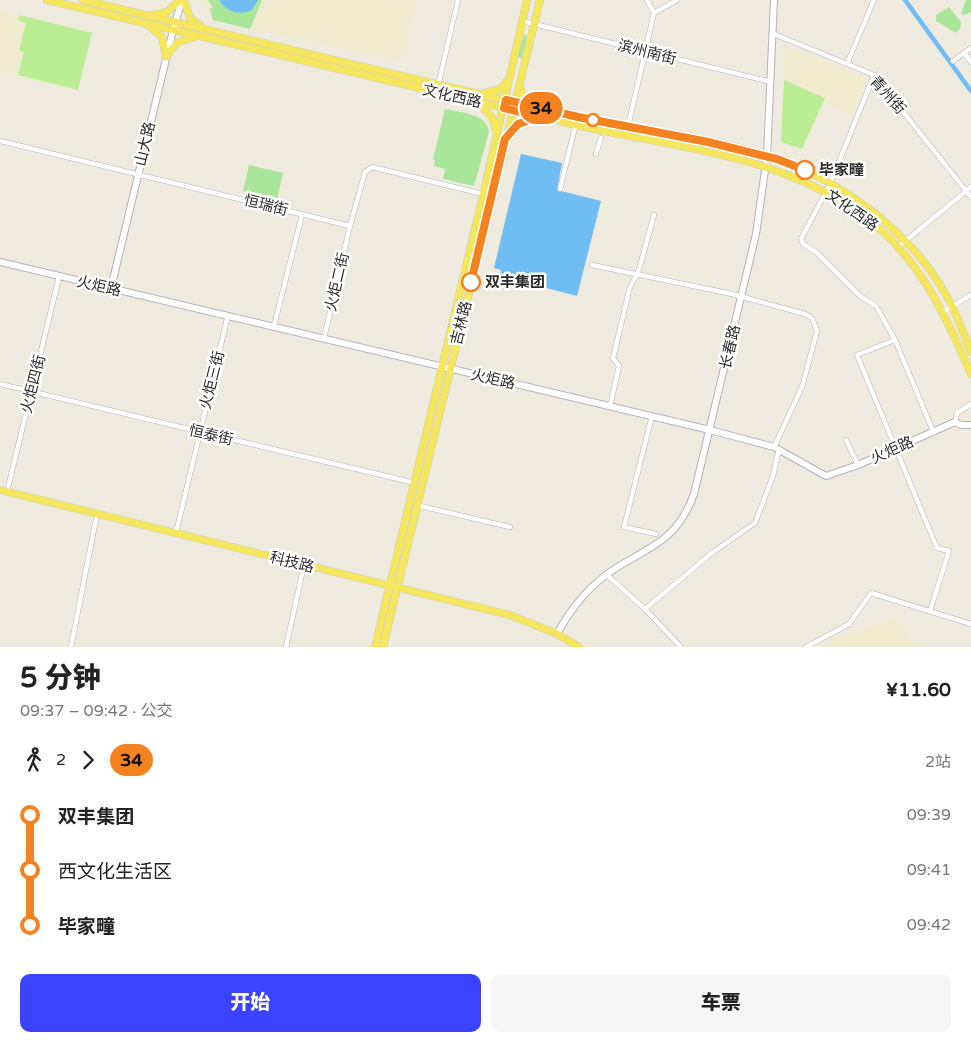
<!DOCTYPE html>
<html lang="zh">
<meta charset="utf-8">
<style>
body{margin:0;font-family:"Varela Round","Noto Sans SC",sans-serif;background:#f6f6f6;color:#222;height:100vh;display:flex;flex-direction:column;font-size:19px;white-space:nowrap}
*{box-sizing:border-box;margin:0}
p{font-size:16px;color:#767676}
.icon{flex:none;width:28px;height:28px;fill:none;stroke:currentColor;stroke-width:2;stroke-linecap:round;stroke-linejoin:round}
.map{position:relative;height:647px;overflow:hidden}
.drawer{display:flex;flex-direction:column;background:#fff;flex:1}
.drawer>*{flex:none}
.badge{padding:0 10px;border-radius:16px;font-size:18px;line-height:32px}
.map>.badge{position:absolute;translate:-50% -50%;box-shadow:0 0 0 2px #fff}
.legs{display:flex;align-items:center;gap:8px;height:55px;padding:0 20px;font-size:16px}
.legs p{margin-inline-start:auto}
.overview{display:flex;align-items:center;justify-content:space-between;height:85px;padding:0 20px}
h1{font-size:28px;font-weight:800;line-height:38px}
.cta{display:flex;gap:10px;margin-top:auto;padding:10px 20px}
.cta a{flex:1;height:58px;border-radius:10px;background:#3b43ff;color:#fff;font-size:20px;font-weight:800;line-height:58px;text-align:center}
.cta a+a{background:#f6f6f6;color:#222}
ul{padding:0 20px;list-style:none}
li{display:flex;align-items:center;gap:18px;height:55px;font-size:19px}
li i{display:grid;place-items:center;width:8px;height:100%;margin:0 6px;background:currentColor}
li i::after{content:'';width:12px;height:12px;margin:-6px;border:4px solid;border-radius:50%;background:#fff}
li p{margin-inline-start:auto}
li:first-child i{background:linear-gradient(#0000 50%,currentColor 0)}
li:last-child i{background:linear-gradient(currentColor 50%,#0000 0)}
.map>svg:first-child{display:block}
.education{fill:#f0eace}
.green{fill:#a9e69a}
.pitch{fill:#bbed95}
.water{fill:#6fbdf2}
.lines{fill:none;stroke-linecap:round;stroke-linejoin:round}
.canal{stroke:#6fbdf2;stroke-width:4.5}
.street-casing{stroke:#b2b2c0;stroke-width:5.5}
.secondary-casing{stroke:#b2b2c0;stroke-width:8}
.primary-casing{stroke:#ccc;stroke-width:8}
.street{stroke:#fff;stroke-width:4.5}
.secondary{stroke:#fff;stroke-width:6}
.primary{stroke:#f5e75d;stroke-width:7}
.line-1-casing{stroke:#fff;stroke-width:11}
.line-1{stroke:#f58220;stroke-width:8}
.stop-1-dot{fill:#fff;stroke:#f58220;stroke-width:2.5}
.labels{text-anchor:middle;stroke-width:5;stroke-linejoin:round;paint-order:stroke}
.street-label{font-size:15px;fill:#2c2c2c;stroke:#fff}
.stop-label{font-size:15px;font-weight:bold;fill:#2c2c2c;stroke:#fff;text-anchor:start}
</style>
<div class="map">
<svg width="971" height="647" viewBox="0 0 971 647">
<rect width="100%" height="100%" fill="#eeeade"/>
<g class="education">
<polygon points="200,0 416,0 402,62 210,20 208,9"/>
<polygon points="0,11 92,33 78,90 0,71"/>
<polygon points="785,46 867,78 852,116 823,103 802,149 781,142"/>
<polygon points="892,619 902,622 907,636 919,647 823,647 836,639"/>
</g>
<g class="green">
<polygon points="208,0 262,0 250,29 213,20 210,9 213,8"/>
<polygon points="966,0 971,0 971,12 964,15 961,14"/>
<polygon points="949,7 961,22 960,29 956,33 936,21 936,15"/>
<polygon points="524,34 528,38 521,59 518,56"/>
<path d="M445,109c16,4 42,4 44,23l-15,54 -31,-7 2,-10 -11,-3 1,-6 -2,-1z"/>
<polygon points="249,165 283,173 277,200 243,191"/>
</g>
<g class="pitch">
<polygon points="19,15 92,33 78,90 18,75 24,52 19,50 26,23 18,20"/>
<polygon points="784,80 825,98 802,149 781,142"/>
</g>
<g class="water">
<path d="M219,0h39l-6,10c-13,6 -25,2 -33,-10z"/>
<polygon points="521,154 562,163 557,190 601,201 577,296 500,276 501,270 494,268"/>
</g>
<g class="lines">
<polyline class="canal" points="905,0 971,91"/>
<g class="street-casing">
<g id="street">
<polyline points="654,13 677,0"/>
<polyline points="522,21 771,82"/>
<polyline points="774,34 874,75 971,197"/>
<polyline points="964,53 971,62"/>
<polyline points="953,61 971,48"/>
<polyline points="847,64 874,0"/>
<polyline points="874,75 830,184 801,239 803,244 816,252 860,296 876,306 895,340 933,431"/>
<polyline points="438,86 458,0"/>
<polyline points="626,135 654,13 647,0"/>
<polyline points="0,141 350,226 365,172 372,167 491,196"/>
<polyline points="596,154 601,138"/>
<polyline points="560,189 576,123"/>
<polyline points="898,247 971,187"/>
<polyline points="592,265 732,294 805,314 812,318 817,331 802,387 774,447"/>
<polyline points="943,312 971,295"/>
<polyline points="274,326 302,215"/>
<polyline points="324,338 350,226"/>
<polyline points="895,340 857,355 937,548 949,551 930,611"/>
<polyline points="0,384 415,483"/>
<polyline points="610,406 619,366 613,358 630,287 638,273 654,215"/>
<polyline points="652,416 624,527 656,534"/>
<polyline points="955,422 957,413 971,404"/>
<polyline points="846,440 858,465"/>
<polyline points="7,492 59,277"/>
<polyline points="416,505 510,527"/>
<polyline points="176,533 228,315"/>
<polyline points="607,575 645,609 681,647"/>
<polyline points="645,609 713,552 755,523 773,476 779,449"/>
<polyline points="71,647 97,514"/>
<polyline points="286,647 304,565"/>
<polyline points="806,647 849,624 871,593 971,624"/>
</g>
</g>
<g class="secondary-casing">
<g id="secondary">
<polyline points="0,262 710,430 774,447 826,476 858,465 955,422 961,425 971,425"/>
<polyline points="111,288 173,30 182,0"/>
<path d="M557,634c14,-26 34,-50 59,-66 37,-23 61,-28 78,-74l62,-260 11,-78 7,-156"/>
</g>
</g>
<g class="primary-casing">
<g id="primary">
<path d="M47,0c175,41 350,83 525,124 98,23 197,28 283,86 61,40 88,100 116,164"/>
<path d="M83,0c164,39 327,79 492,116 85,19 178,23 255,67 51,30 95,69 122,123 7,15 13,31 19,46"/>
<polyline points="184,0 190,18 202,27"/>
<polyline points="153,15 167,12 180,0"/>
<polyline points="149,26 162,37 166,57"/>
<polyline points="166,56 178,42 195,37"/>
<polyline points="520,84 522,94 539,107"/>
<polyline points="484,93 501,89 508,80"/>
<polyline points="479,104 492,117 497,134"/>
<polyline points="508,135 518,124 539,117"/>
<polyline points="0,490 510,615 557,634 579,647"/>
<polyline points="375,647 485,187 527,0"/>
<polyline points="383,647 540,0"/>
</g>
</g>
<use href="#street" class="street"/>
<use href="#secondary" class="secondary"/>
<use href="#primary" class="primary"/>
</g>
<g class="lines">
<g class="line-1-casing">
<polyline id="line-1" points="471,282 505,139 518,124 540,117 504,108 506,100 578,117 708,142 777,159 805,170"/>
</g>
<use href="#line-1" class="line-1"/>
</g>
<g class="stop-1-dot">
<circle cx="593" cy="120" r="6"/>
<circle cx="805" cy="170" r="9"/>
<circle cx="471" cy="282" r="9"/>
</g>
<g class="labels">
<g class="street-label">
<text transform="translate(647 52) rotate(14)" y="5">滨州南街</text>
<text transform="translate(888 95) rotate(48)" y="5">青州街</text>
<text transform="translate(452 96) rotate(13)" y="5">文化西路</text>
<text transform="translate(145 144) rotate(-77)" y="5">山大路</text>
<text transform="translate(266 205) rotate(14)" y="5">恒瑞街</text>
<text transform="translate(852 210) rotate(35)" y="5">文化西路</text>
<text transform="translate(337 282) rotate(-77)" y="5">火炬二街</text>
<text transform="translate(99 286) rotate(13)" y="5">火炬路</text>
<text transform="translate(461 323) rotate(-76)" y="5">吉林路</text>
<text transform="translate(730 347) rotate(-77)" y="5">长春路</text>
<text transform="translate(493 379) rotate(13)" y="5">火炬路</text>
<text transform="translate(212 380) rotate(-76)" y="5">火炬三街</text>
<text transform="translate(33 384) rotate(-76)" y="5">火炬四街</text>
<text transform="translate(211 435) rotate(13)" y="5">恒泰街</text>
<text transform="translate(892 450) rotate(-24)" y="5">火炬路</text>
<text transform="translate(292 562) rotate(14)" y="5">科技路</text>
</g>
<g class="stop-label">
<text x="819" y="175">毕家疃</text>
<text x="485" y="287">双丰集团</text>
</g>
</g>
</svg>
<b class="badge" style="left:541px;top:108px;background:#f58220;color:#111">34</b>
</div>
<section class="drawer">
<div class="overview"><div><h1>5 分钟</h1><p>09:37 – 09:42 · 公交</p></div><b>¥11.60</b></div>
<div class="legs"><svg class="icon" aria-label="walk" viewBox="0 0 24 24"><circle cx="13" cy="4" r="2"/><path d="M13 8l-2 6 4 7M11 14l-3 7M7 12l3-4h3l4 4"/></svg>2<svg class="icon" aria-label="forward" viewBox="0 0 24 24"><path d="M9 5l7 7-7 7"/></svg><b class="badge" style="background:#f58220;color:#111">34</b><p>2站</p></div>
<ul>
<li><i style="color:#f58220"></i><b>双丰集团</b><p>09:39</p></li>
<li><i style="color:#f58220"></i><span>西文化生活区</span><p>09:41</p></li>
<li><i style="color:#f58220"></i><b>毕家疃</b><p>09:42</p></li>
</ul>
<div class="cta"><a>开始</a><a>车票</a></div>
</section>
